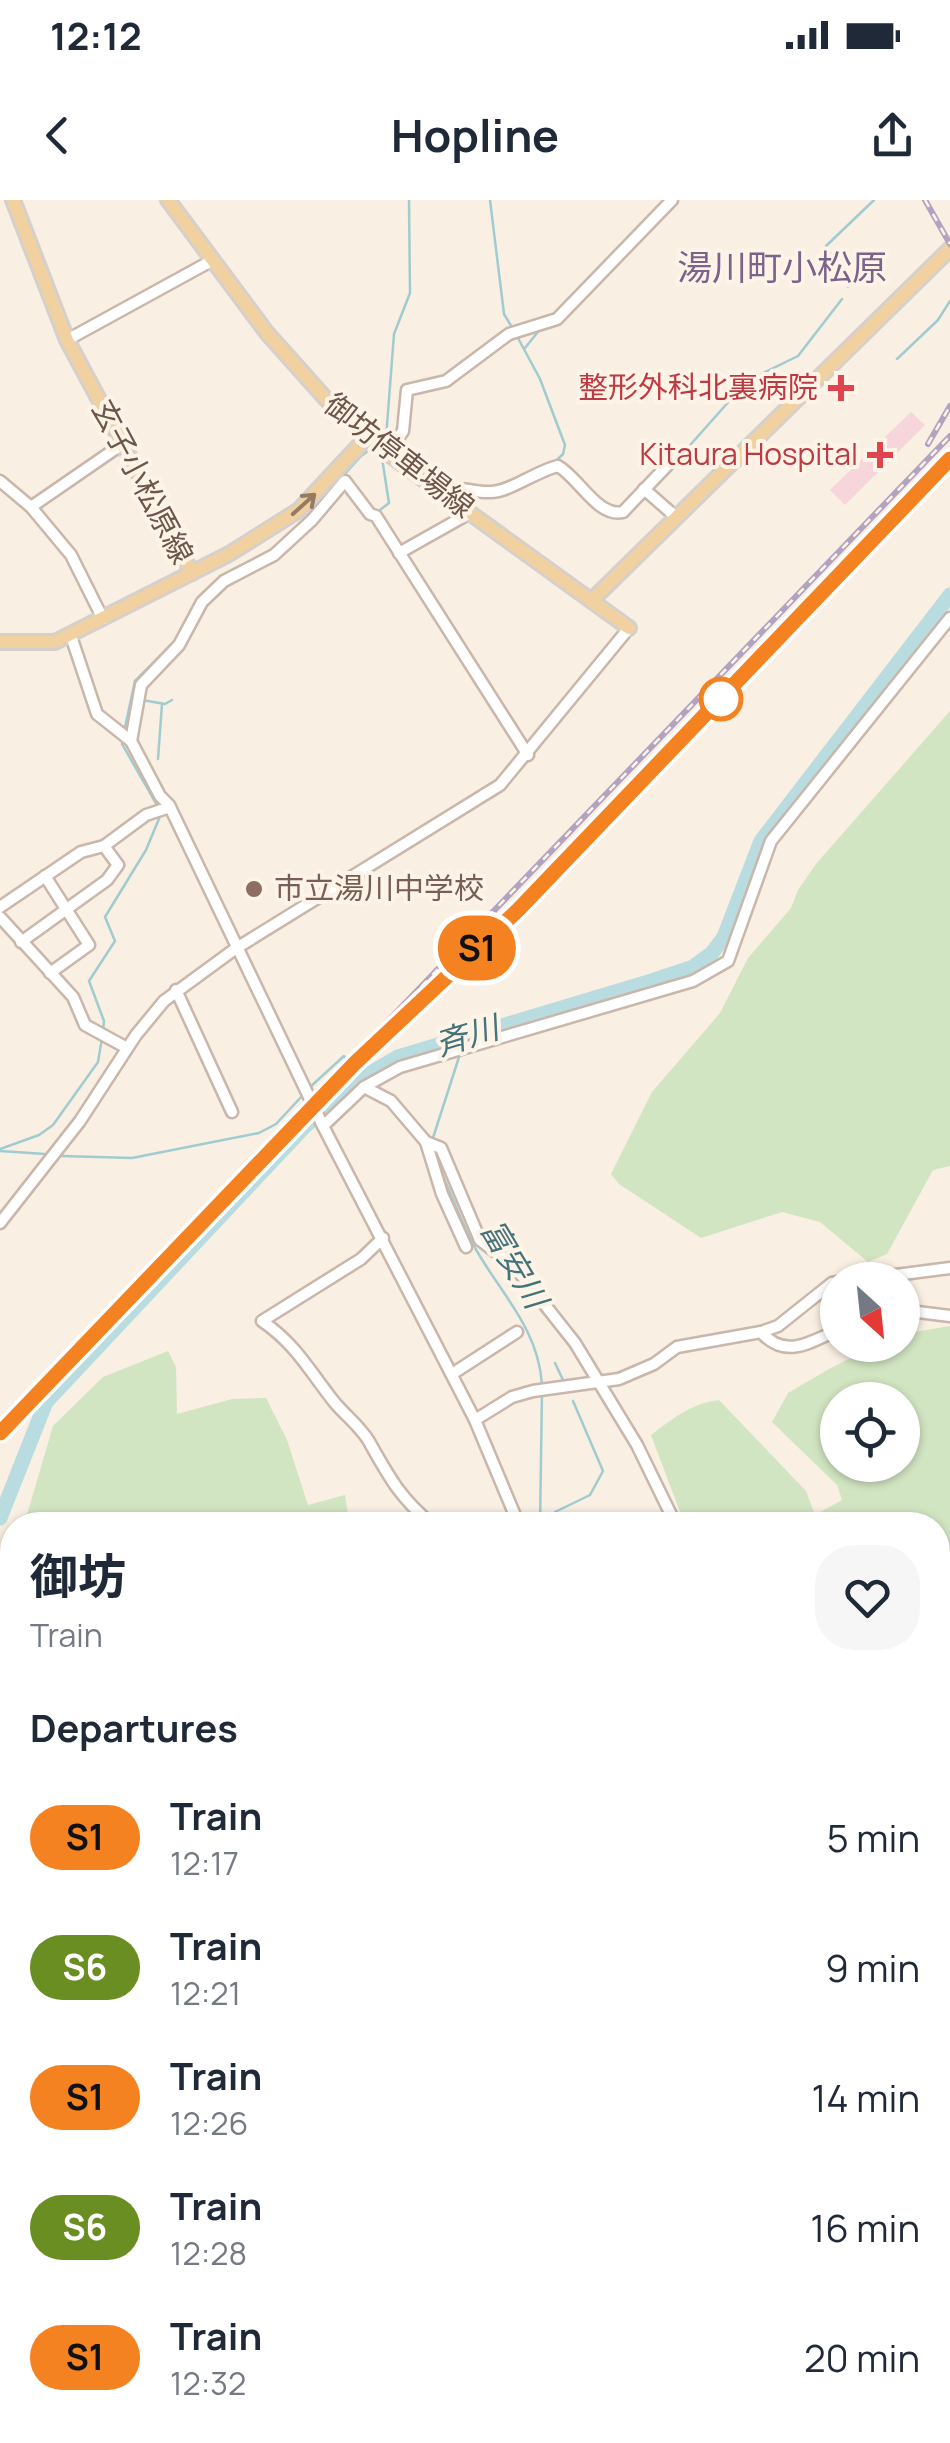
<!DOCTYPE html>
<meta charset="utf-8">
<style>
body{margin:0;font-family:Manrope,"Noto Sans JP",sans-serif;background:#f6f6f7;color:#1f2937;height:100vh;display:flex;flex-direction:column;font-size:38px;white-space:nowrap}
*{box-sizing:border-box;margin:0}
p{font-size:32px;color:#747a83}
.icon{flex:none;width:55px;height:55px;fill:none;stroke:currentColor;stroke-width:2;stroke-linecap:round;stroke-linejoin:round}
.map{position:relative;flex:1;overflow:hidden}
.sheet{position:absolute;left:0px;top:1312px;width:950px;height:932px;display:flex;flex-direction:column;background:#fff;border-radius:40px 40px 0 0;box-shadow:0 2px 8px #0004}
.sheet>*{flex:none}
.badge{padding:0 20px;border-radius:32px;font-size:35px;line-height:65px}
.needle{width:65px;rotate:153deg}
.tools{position:absolute;left:820px;top:1062px;display:grid;gap:20px}
.tools a{display:grid;place-items:center;width:100px;height:100px;border-radius:50%;background:#fff;box-shadow:0 2px 8px #0004;font-size:50px}
.map>.badge{position:absolute;translate:-50% -50%;box-shadow:0 0 0 5px #fff}
h2{padding:0 30px;font-size:38px;line-height:90px}
.round{display:grid;place-items:center;flex:none;width:105px;height:105px;border-radius:40px;background:#f6f6f7}
.headline{display:flex;align-items:center;justify-content:space-between;height:170px;padding:0 30px}
h1{font-size:48px;font-weight:700;line-height:75px}
ul{padding:0;list-style:none}
li{display:flex;align-items:center;gap:30px;height:130px;padding:0 30px}
li div{flex:1}
li b{display:block;font-size:38px}
li em{font-style:normal}
li .badge{min-width:110px;font-weight:700;text-align:center}
.status{display:flex;justify-content:space-between;align-items:center;height:70px;padding:0 50px;background:#fff;direction:ltr}
.status svg{height:28px;fill:currentColor}
header{display:flex;justify-content:space-between;align-items:center;height:130px;padding:0 30px;background:#fff;font-size:45px;font-weight:700}
.map>svg:first-child{display:block}
.medical{fill:#f6d6db}
.green{fill:#d2e5c2;fill-rule:evenodd}
.lines{fill:none;stroke-linecap:round;stroke-linejoin:round}
.stream{stroke:#a0cbd1;stroke-width:2.5}
.river{stroke:#b9dce0;stroke-width:15}
.minor-casing{stroke:#c8b7aa;stroke-width:15}
.major-casing{stroke:#d6d0cd;stroke-width:18}
.minor{stroke:#fff;stroke-width:10}
.major{stroke:#f2d1a0;stroke-width:12}
.rail-casing{stroke:#b2a3c1;stroke-width:6}
.rail{stroke:#fdf4e7;stroke-width:2.5;stroke-dasharray:8;stroke-linecap:butt}
.oneway{stroke:#967b64}
.line-casing{stroke:#fff;stroke-width:22}
.line{stroke:#f58220;stroke-width:15}
.health-dot{fill:#e0444e;stroke:#fdf4e7;stroke-width:4}
.stop-dot{fill:#fff;stroke:#f58220;stroke-width:5}
.education-dot{fill:#8d6e63;stroke:#fdf4e7;stroke-width:4}
.labels{text-anchor:middle;stroke-width:8;stroke-linejoin:round;paint-order:stroke}
.health-label{font-size:30px;fill:#be3a42;stroke:#fdf4e7;text-anchor:end}
.street-label{font-size:30px;fill:#6e564b;stroke:#fdf4e7}
.education-label{font-size:30px;fill:#785e54;stroke:#fdf4e7;text-anchor:start}
.water-label{font-size:32px;font-style:italic;fill:#447379;stroke:#fdf4e7}
.quarter-label{font-size:35px;fill:#7b638b;stroke:#fdf4e7}
</style>
<div class="status"><b>12:12</b><svg viewBox="0 0 49 12"><path d="M0 12V9h3v3zM5 12V6h3v6zM10 12V3h3v9zM15 12V0h3v12zM26 1h20v11H26zM47 4h2v5h-2z"/></svg></div>
<header><svg class="icon" aria-label="back" viewBox="0 0 24 24"><path d="M15 5l-7 7 7 7"/></svg>Hopline<svg class="icon" aria-label="share" viewBox="0 0 24 24"><path d="M12 15V3M7 8l5-5 5 5M5 13v7h14v-7"/></svg></header>
<div class="map">
<svg width="950" height="2243" viewBox="0 0 950 2243">
<rect width="100%" height="100%" fill="#f9efe2"/>
<polygon class="medical" points="911,212 925,225 845,305 830,290"/>
<g class="green">
<polygon points="950,511 950,966 933,970 887,1054 868,1062 820,1022 782,1012 701,1038 619,984 611,974 652,892 720,813 748,758 791,708 798,690 816,664"/>
<path d="M950,1126v425l-12,21v-247h-253l-34,-90c21,-16 41,-32 68,-35l87,91 9,24 27,-15 -5,-15 -65,-63 16,-29 41,-24 48,-24h25l1,-11zM838,1200h64v65h-64z"/>
<polygon points="168,1151 176,1167 177,1214 232,1199 266,1198 287,1240 308,1305 345,1295 348,1314 340,1325 24,1325 53,1226 103,1177"/>
<polygon points="12,1369 12,1779 0,1781 0,1400 5,1394"/>
<polygon points="950,1687 950,1869 938,1877 938,1693"/>
<polygon points="0,2123 12,2125 12,2179 0,2183"/>
<polygon points="56,2233 126,2233 125,2243 0,2243"/>
</g>
<g class="lines">
<g class="stream">
<polyline points="490,0 504,114 513,129"/>
<polyline points="848,87 826,46 874,0"/>
<polyline points="518,138 540,179 565,245 563,254 555,262"/>
<polyline points="525,148 541,128"/>
<polyline points="897,159 938,120 950,101"/>
<polyline points="380,242 386,238 394,134 410,93 409,0"/>
<polyline points="684,252 747,181 798,156 842,99"/>
<polyline points="376,313 389,303 382,258"/>
<polyline points="296,328 361,256 373,247"/>
<polyline points="142,500 165,504 172,500"/>
<polyline points="124,532 135,481 176,440 198,399 220,378"/>
<polyline points="123,540 122,544 158,607"/>
<polyline points="158,559 162,504"/>
<polyline points="103,830 104,821 89,781 115,741 105,717 146,650 161,614"/>
<polyline points="309,888 344,856 360,879"/>
<polyline points="432,941 460,854"/>
<polyline points="0,949 39,935 53,925 98,862 102,838"/>
<polyline points="0,951 45,954"/>
<polyline points="62,956 132,958 259,933 276,924 302,896"/>
<path d="M439,968c14,28 23,58 39,85 26,44 60,77 64,131"/>
<polyline points="555,1163 563,1180"/>
<polyline points="540,1325 542,1192"/>
<polyline points="555,1325 555,1312 590,1295 603,1271 573,1201"/>
<polyline points="816,2232 825,2243"/>
</g>
<g class="river">
<polyline points="0,1318 46,1202 305,926 360,879 398,857 645,783 693,767 712,753 724,737 761,641 950,395"/>
<polyline points="0,1985 12,2001"/>
<polyline points="275,2232 276,2243"/>
</g>
<g class="minor-casing">
<g id="minor">
<polyline points="67,140 213,60"/>
<polyline points="387,253 403,231 407,190 446,181 509,134 557,119 672,0"/>
<polyline points="0,281 31,307 71,355 103,419"/>
<polyline points="644,289 676,317"/>
<path d="M444,294c15,-10 29,-1 46,-2 20,0 46,-21 68,-26 21,12 40,52 65,46l56,-59"/>
<polyline points="31,307 121,245"/>
<polyline points="399,353 470,313"/>
<polyline points="71,436 97,514 131,541 160,596 169,605 323,926 475,1220 519,1325"/>
<polyline points="131,541 141,485 179,445 202,402 224,381 274,355 312,320 345,281 370,314 376,316 528,555"/>
<polyline points="104,646 146,615 170,607"/>
<polyline points="45,676 89,745 50,773"/>
<polyline points="0,707 81,652 104,646 118,665 107,680 21,742"/>
<polyline points="0,717 73,797 85,825 127,848"/>
<polyline points="176,790 232,912"/>
<polyline points="364,887 391,901 426,942 442,994 466,1047"/>
<polyline points="323,926 364,887 400,867 693,781 728,761 771,641 950,418"/>
<polyline points="426,942 441,948 480,1040 515,1067 575,1143 637,1245 676,1325"/>
<polyline points="0,1023 80,921 136,835 164,801 235,749 500,585 629,428"/>
<path d="M383,1038l-22,21 -99,62c35,24 48,51 73,82 12,14 28,26 36,42 19,34 31,55 62,80"/>
<polyline points="857,1080 950,1068"/>
<polyline points="902,1110 950,1116"/>
<path d="M761,1132c24,28 49,10 77,-2"/>
<polyline points="452,1174 517,1132"/>
<polyline points="475,1220 512,1197 533,1191 619,1179 654,1164 677,1147 761,1132 778,1126 832,1083 838,1082"/>
<polyline points="938,1905 950,1914"/>
<polyline points="0,1946 12,1934"/>
<polyline points="938,2025 950,2019"/>
<polyline points="692,2232 714,2243"/>
</g>
</g>
<g class="major-casing">
<g id="major">
<polyline points="13,0 67,140 192,373"/>
<polyline points="168,0 267,133 326,199 387,253 629,428"/>
<polyline points="592,400 950,49"/>
<polyline points="0,442 55,442 229,354 299,310 367,237"/>
<polyline points="0,1796 12,1793"/>
<polyline points="0,2007 12,2034"/>
<polyline points="86,2232 87,2243"/>
<polyline points="878,2232 884,2243"/>
</g>
</g>
<use href="#minor" class="minor"/>
<use href="#major" class="major"/>
<g class="rail-casing">
<g id="rail">
<polyline points="925,0 950,44"/>
<polyline points="928,244 950,206"/>
<polyline points="474,752 662,562 950,259"/>
<polyline points="0,1225 950,236"/>
</g>
</g>
<use href="#rail" class="rail"/>
</g>
<defs><path id="oneway-shaft" d="M-6 0H5M1.5-3L5.5 0L1.5 3" fill="none" stroke-width="1.6" stroke-linecap="round" stroke-linejoin="round" transform="scale(2.5)"/></defs>
<use class="oneway" href="#oneway-shaft" transform="translate(304 304) rotate(-42)"/>
<g class="lines">
<g class="line-casing">
<polyline id="line" points="0,1233 355,863 518,710 950,259"/>
</g>
<use href="#line" class="line"/>
</g>
<g class="health-dot">
<path d="M836 173h10v10h10v10h-10v10h-10v-10h-10v-10h10z"/>
<path d="M875 240h10v10h10v10h-10v10h-10v-10h-10v-10h10z"/>
</g>
<circle class="stop-dot" cx="721" cy="499" r="20"/>
<circle class="education-dot" cx="254" cy="689" r="10"/>
<g class="labels">
<g class="health-label">
<text x="818" y="198">整形外科北裏病院</text>
<text x="858" y="265">Kitaura Hospital</text>
</g>
<g class="street-label">
<text transform="translate(399 256) rotate(38)" y="10">御坊停車場線</text>
<text transform="translate(142 282) rotate(62)" y="10">玄子小松原線</text>
</g>
<g class="education-label">
<text x="274" y="699">市立湯川中学校</text>
</g>
<g class="water-label">
<text transform="translate(467 836) rotate(-17)" y="11">斉川</text>
<text transform="translate(514 1064) rotate(59)" y="11">富安川</text>
</g>
<g class="quarter-label">
<text x="782" y="80">湯川町小松原</text>
</g>
</g>
</svg>
<div class="tools">
<a><svg class="needle" viewBox="-14 -14 28 28"><path d="M0-13l5 13h-10z" fill="#e53935"/><path d="M0 13l5-13h-10z" fill="#747a83"/></svg></a>
<a><svg class="icon" aria-label="locate" viewBox="0 0 24 24"><circle cx="12" cy="12" r="6"/><path d="M12 2v4M12 18v4M2 12h4M18 12h4"/></svg></a>
</div>
<b class="badge" style="left:477px;top:748px;background:#f58220;color:#111">S1</b>
<section class="sheet">
<div class="headline"><div><h1>御坊</h1><p>Train</p></div><a class="round"><svg class="icon" aria-label="heart" viewBox="0 0 24 24"><path d="M12 20l-8-8c-3-5 5-10 8-4 3-6 11-1 8 4z"/></svg></a></div>
<h2>Departures</h2>
<ul>
<li><span class="badge" style="background:#f58220;color:#111">S1</span><div><b>Train</b><p>12:17</p></div><em>5 min</em></li>
<li><span class="badge" style="background:#6b8e23;color:#fff">S6</span><div><b>Train</b><p>12:21</p></div><em>9 min</em></li>
<li><span class="badge" style="background:#f58220;color:#111">S1</span><div><b>Train</b><p>12:26</p></div><em>14 min</em></li>
<li><span class="badge" style="background:#6b8e23;color:#fff">S6</span><div><b>Train</b><p>12:28</p></div><em>16 min</em></li>
<li><span class="badge" style="background:#f58220;color:#111">S1</span><div><b>Train</b><p>12:32</p></div><em>20 min</em></li>
</ul>
</section>
</div>
